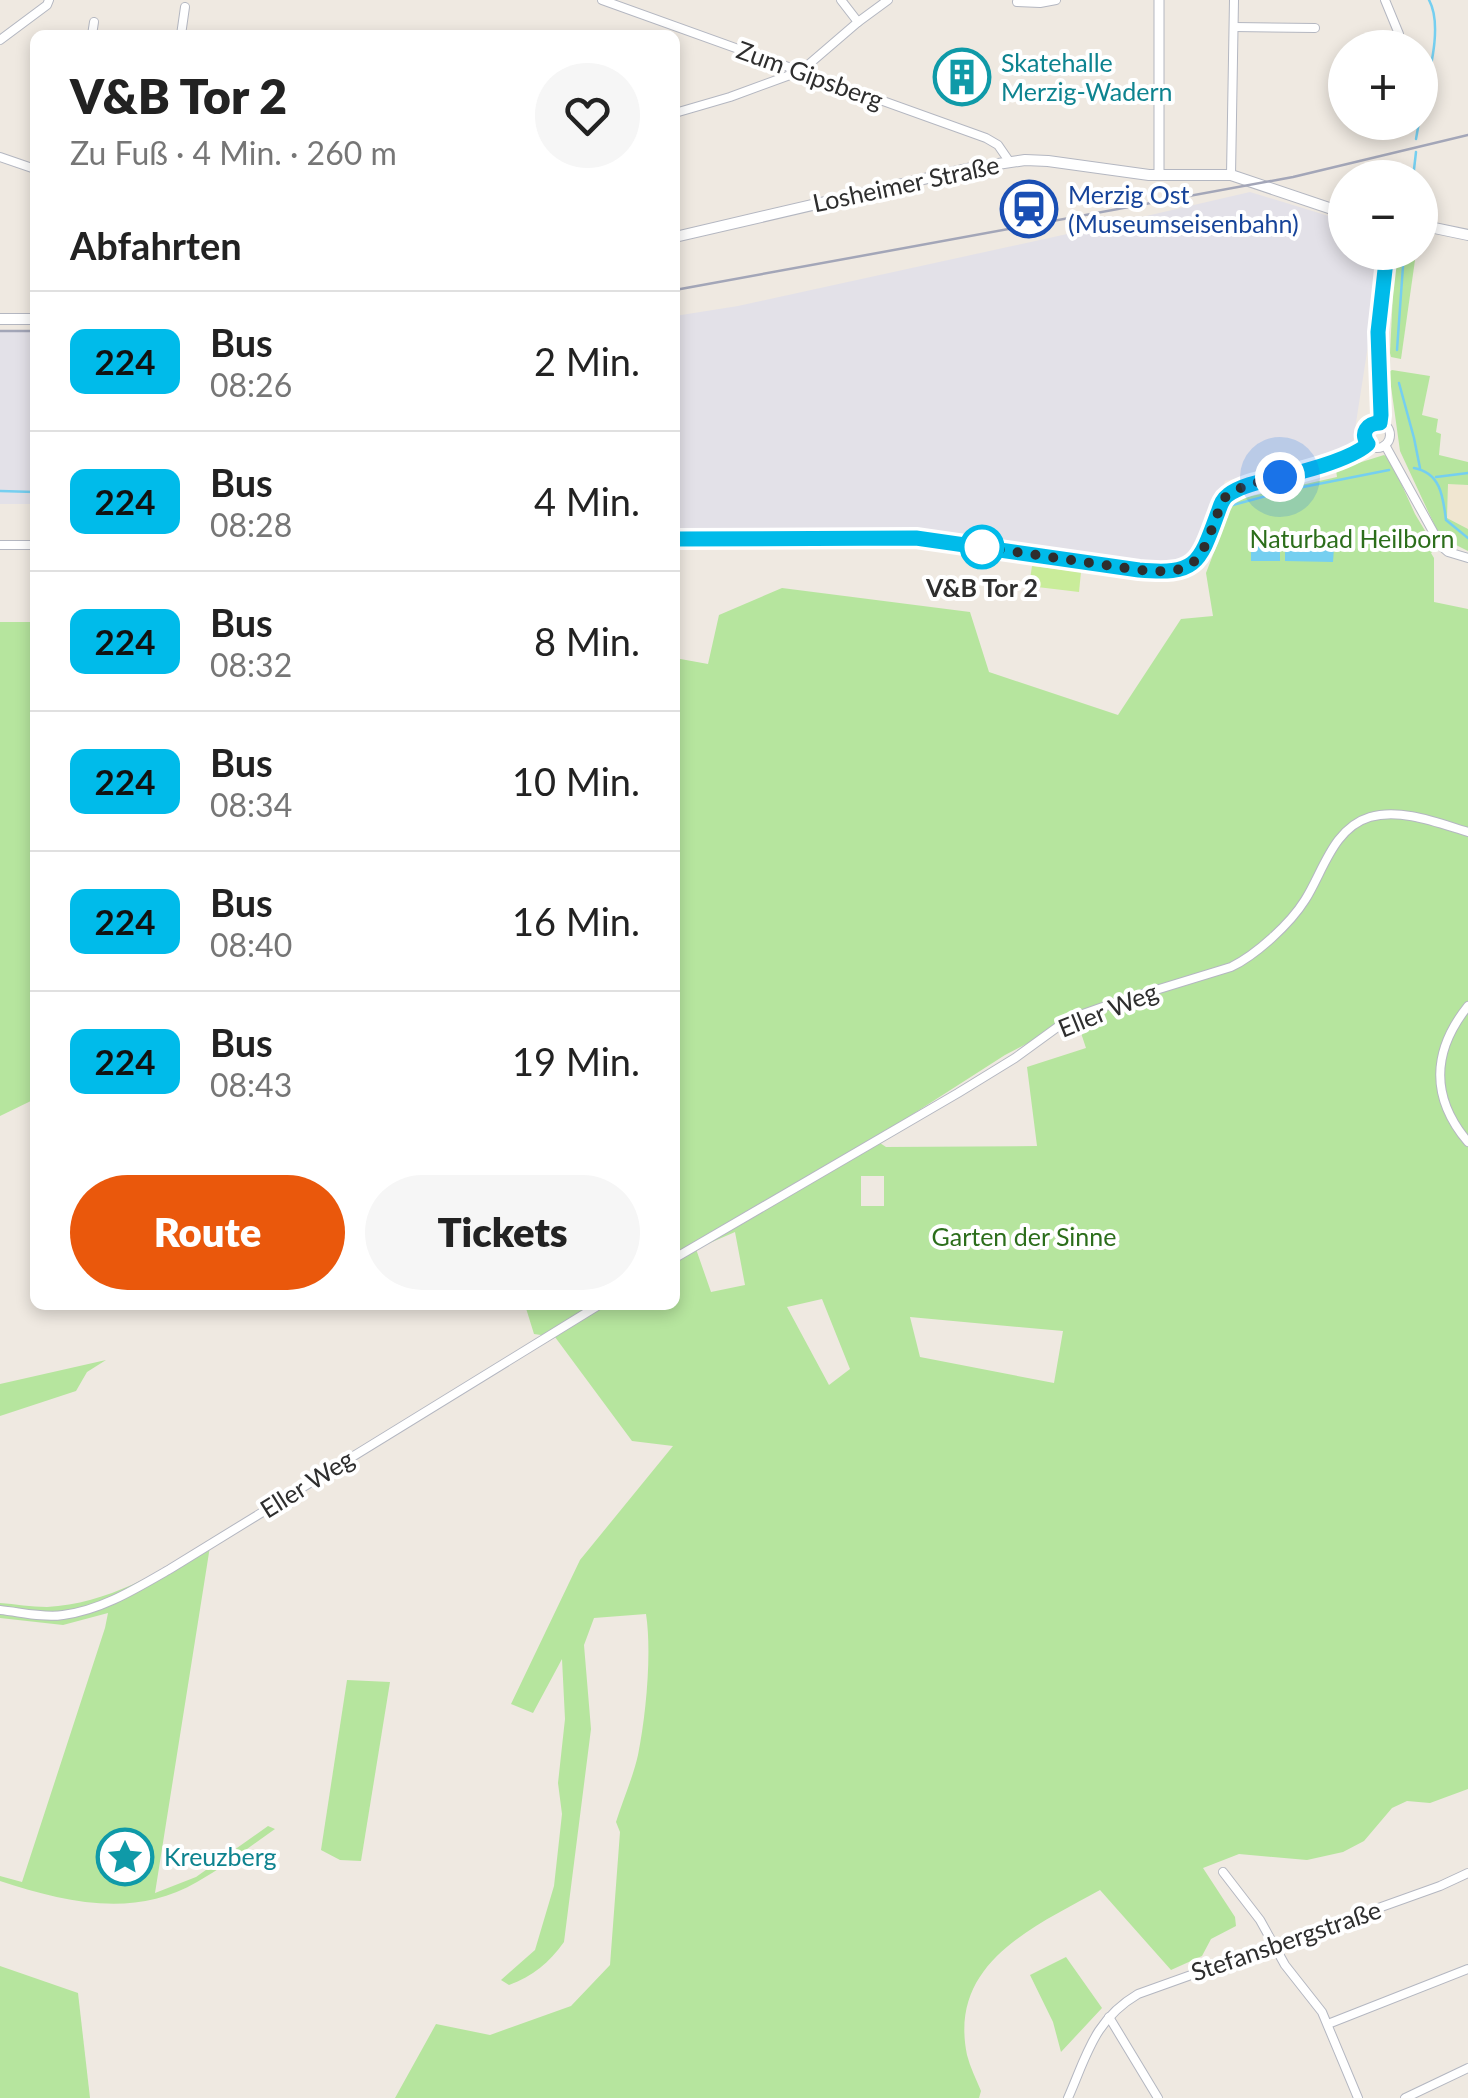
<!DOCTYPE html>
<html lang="de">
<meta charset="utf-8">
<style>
body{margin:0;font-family:Lato,sans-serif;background:#f6f6f6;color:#222;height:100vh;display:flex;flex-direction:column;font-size:38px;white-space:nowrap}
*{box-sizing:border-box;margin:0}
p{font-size:32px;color:#767676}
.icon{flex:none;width:55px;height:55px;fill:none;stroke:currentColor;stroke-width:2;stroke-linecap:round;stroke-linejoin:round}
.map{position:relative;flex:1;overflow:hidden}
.details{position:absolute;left:30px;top:30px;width:650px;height:1280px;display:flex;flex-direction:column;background:#fff;border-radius:15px;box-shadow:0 5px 15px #0003}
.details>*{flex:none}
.badge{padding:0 20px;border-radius:15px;font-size:35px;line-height:65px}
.controls{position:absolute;left:1328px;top:30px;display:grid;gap:20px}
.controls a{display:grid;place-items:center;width:110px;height:110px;border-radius:50%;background:#fff;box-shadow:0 5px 15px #0003;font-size:50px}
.you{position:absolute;width:50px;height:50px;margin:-25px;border:8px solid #fff;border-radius:50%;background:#1a73e8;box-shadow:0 0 0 15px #1a73e833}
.map>.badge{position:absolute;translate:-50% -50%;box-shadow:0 0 0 5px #fff}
h2{padding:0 40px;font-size:38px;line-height:90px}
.round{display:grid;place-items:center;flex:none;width:105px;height:105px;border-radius:52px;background:#f6f6f6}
.overview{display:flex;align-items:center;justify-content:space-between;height:170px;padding:0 40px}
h1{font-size:48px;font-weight:800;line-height:75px}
.primary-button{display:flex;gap:20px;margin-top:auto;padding:20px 40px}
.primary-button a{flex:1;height:115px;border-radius:60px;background:#ea580c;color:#fff;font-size:40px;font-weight:800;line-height:115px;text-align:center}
.primary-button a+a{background:#f6f6f6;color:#222}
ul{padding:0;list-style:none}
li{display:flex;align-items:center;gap:30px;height:140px;padding:0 40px;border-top:2px solid #e0e0e0}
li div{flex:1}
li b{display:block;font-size:38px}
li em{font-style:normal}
li .badge{min-width:110px;font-weight:700;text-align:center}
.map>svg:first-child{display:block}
.industrial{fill:#e3e1e8}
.education{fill:#f0e6d1}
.green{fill:#b6e59e;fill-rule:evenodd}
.pitch{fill:#c9ec9a}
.water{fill:#75cff0}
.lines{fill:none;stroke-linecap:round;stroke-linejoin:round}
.stream{stroke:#75cff0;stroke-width:2.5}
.minor-casing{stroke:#b4b7c1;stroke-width:10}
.tertiary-casing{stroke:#b4b7c1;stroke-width:11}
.secondary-casing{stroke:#b4b7c1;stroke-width:12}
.minor{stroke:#fff;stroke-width:8}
.tertiary{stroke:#fff;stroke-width:9}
.secondary{stroke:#fff;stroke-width:10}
.rail{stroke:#a3a6b8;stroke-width:2.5}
.line-casing{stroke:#fff;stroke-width:22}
.line{stroke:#00bbea;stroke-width:15}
.walk{stroke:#2e2e2e;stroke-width:10;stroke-dasharray:0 18}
.stop-dot{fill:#fff;stroke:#00bbea;stroke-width:5}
.labels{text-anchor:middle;stroke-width:8;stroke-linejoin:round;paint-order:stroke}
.culture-label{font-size:25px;fill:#0d838f;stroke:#fff;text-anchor:start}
.street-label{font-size:25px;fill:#2e2e2e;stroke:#fff}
.transit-label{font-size:25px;fill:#164399;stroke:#fff;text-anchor:start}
.park-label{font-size:25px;fill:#2c6e1b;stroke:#fff}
.stop-label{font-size:25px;font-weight:bold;fill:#2e2e2e;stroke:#fff}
</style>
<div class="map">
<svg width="1468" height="2098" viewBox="0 0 1468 2098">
<rect width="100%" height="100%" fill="#efe9e1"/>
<g class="industrial">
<polygon points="1250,192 1345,221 1345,252 1377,253 1369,339 1353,442 1325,458 1225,481 1203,538 1191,560 1170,566 927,535 675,534 675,316 738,306 1090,229"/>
<rect x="0" y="332" width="35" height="172"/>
</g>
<polygon class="education" points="1448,483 1468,485 1468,529 1447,518"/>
<g class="green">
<polygon points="1395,253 1416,253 1401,359 1391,357 1390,353"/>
<polygon points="1392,370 1430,376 1422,415 1438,419 1436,432 1441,434 1439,455 1468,462 1468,485 1448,484 1447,518 1468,529 1468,551 1440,537 1400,451 1389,372"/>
<path d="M1384,455l6,4 25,55 21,35 -5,4 3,5v44l34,7v1180l-38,14 -23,-2 -15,7 -28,33 -21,11 -36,8 -68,-6 -36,14 32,49 1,9 -25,13 -9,17 -31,14 -71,-80c-66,37 -152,72 -133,165 3,12 9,24 14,36l-2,7h-584l41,-74 54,11 81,-29 39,-41 10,-133 -4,-10c7,-22 17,-45 22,-67 8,-40 14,-102 8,-141l-52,4 -10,27 7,84 -27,213c-15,21 -31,34 -55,43l-8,-5 34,-30 19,-64 8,-72 -4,-31 7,-64 -3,-60 -29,54 -22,-9 69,-144 93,-114 -41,-5 -77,-104 -21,-3 -9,-29h150v-107l4,-1 -4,-46v-493l33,6 11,-49 63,-27 188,24 19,60 129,43 63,-96 32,-3 -7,-43 28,-73 103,-23 -1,-7zM1076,1018l10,30 -59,19 10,79 -151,1 -12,-8 131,-84zM861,1176h23v30h-23zM735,1232l10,53 -34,7 -15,-43zM822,1299l28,70 -21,16 -42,-78zM910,1317l153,14 -9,52 -134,-26z"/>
<polygon points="0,622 35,622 35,1099 0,1116"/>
<polygon points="106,1360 87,1372 76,1391 0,1416 0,1384"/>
<path d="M211,1540l-56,353 41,-16 72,-51 7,3c-26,18 -51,38 -78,53 -63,37 -132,20 -197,-1v-5l22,6 83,-254 3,-15 -45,12 -63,-7v-15c15,1 31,4 47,4 60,-3 114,-35 164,-67z"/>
<polygon points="347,1680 390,1682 361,1861 340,1860 321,1850"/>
<polygon points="1066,1957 1102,2008 1061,2052 1053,2022 1030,1975"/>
<polygon points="0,1966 78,1993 90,2098 0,2098"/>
</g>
<polygon class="pitch" points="1032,566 1081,572 1079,592 1029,586"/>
<g class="water">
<polygon points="1335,534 1333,562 1285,561 1285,540"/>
<polygon points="1280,541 1280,561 1251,561 1251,544"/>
</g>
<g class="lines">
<g class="stream">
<path d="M1420,118c5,-32 25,-89 9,-118"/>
<polyline points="1416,139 1419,122"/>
<polyline points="1413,178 1416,152"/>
<polyline points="1397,350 1404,252"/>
<polyline points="1399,383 1414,438 1420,468"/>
<path d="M1414,468c27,5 29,29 32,52l22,18"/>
<polyline points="1436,477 1468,473"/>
<polyline points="0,491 35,492"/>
<polyline points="1229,506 1293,489 1389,470"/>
</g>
<g class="minor-casing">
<g id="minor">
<polyline points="602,0 986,138 998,145 1009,161"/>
<polyline points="841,0 858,22"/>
<polyline points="1385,0 1399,34"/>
<polyline points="1017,2 1040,3 1056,0"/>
<polyline points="1234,27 1315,28"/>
<polyline points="92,35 94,22"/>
<polyline points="181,35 185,7"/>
<polyline points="0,40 47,5 49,0"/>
<polyline points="675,113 730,97 801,71 858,22 888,0"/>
<polyline points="0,157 35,169"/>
<polyline points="1231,175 1234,0"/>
<circle cx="1377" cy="435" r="13"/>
<polyline points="1380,423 1379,332 1387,252"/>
<polyline points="1385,445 1441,546 1448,552 1468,558"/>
<polyline points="675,539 916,538 1139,570 1179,570 1193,564 1205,549 1222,501 1228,495 1254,484 1351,456 1368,444"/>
<polyline points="0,545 35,545"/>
<path d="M1468,1006c-36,45 -38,91 0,136"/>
<path d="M675,1258l283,-165 57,-35 44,-32 21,-11 40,-14 111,-34c25,-12 59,-43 74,-67 18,-28 28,-72 65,-83 31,-9 68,6 98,15"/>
<path d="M0,1610c20,2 43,8 63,5 39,-5 74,-27 107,-46l429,-264"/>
<polyline points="1223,1872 1260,1920 1285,1965 1322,2012 1358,2098"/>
<polyline points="1109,2017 1158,2098"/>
<polyline points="1328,2024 1468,1969"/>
<path d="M1068,2098c19,-43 26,-78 70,-104l302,-108 28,-13"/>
<polyline points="1405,2098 1468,2068"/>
</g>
</g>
<g class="tertiary-casing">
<polyline id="tertiary" points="1159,0 1159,175"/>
</g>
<g class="secondary-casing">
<g id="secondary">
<polyline points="1420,225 1468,235"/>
<polyline points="675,237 971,168 1025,160 1048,161 1149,175 1231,175 1329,208 1345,210"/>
<polyline points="0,319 35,319"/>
</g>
</g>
<use href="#minor" class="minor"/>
<use href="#tertiary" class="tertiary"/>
<use href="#secondary" class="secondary"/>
<g class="rail">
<polyline points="675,290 1293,177 1468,135"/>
<polyline points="0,331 35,331"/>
</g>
</g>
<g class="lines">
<g class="line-casing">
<path id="line" d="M675,539l241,-1 223,32c56,5 60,-5 78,-55 3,-7 4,-15 11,-20 12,-9 30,-13 44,-16 26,-6 77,-18 96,-35 -8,-11 -1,-21 12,-21l1,-8 -3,-83 9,-80"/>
</g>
<use href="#line" class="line"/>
<path class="walk" d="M982,547l157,23c56,5 60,-5 78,-55 3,-7 4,-15 11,-20 14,-10 35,-14 52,-18"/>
</g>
<defs>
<g id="building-ring" transform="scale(2.875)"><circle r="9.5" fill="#fff" stroke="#0f9aa8" stroke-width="1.5"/><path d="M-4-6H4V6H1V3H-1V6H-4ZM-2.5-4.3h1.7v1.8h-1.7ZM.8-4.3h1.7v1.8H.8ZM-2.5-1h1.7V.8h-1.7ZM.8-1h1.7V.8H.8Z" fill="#0f9aa8"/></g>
<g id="station-ring" transform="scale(2.875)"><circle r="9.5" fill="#fff" stroke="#1a4fb4" stroke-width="1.5"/><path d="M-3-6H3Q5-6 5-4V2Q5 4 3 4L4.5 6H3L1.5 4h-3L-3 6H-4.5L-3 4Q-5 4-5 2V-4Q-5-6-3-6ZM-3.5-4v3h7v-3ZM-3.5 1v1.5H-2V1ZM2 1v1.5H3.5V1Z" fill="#1a4fb4"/></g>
<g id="sight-ring" transform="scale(2.875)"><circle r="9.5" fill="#fff" stroke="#0f9aa8" stroke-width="1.5"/><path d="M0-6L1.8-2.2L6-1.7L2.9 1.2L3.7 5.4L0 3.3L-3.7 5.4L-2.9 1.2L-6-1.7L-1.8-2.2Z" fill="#0f9aa8"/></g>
</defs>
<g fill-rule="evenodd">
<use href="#building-ring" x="962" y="77"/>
<use href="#station-ring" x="1029" y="209"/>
<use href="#sight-ring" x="125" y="1857"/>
</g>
<circle class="stop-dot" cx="982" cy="547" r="20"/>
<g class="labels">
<g class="culture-label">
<text x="1001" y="72">Skatehalle<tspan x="1001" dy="29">Merzig-Wadern</tspan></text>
<text x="164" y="1866">Kreuzberg</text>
</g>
<g class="street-label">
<text transform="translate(810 75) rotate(20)" y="9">Zum Gipsberg</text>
<text transform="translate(906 184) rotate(-12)" y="9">Losheimer Straße</text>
<text transform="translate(1108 1010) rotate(-22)" y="9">Eller Weg</text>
<text transform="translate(307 1484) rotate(-32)" y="9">Eller Weg</text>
<text transform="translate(1286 1941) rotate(-19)" y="9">Stefansbergstraße</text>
</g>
<g class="transit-label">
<text x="1068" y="204">Merzig Ost<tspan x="1068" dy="29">(Museumseisenbahn)</tspan></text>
</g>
<g class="park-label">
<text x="1352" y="548">Naturbad Heilborn</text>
<text x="1024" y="1246">Garten der Sinne</text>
</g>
<g class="stop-label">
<text x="982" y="597">V&amp;B Tor 2</text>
</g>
</g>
</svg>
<div class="controls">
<a>+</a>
<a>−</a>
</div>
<div class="you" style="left:1280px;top:477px"></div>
<section class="details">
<div class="overview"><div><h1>V&amp;B Tor 2</h1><p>Zu Fuß · 4 Min. · 260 m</p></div><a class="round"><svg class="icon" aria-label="heart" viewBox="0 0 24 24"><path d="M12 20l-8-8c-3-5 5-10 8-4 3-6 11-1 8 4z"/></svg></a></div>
<h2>Abfahrten</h2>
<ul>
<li><span class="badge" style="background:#00bbea;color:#111">224</span><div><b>Bus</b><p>08:26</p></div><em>2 Min.</em></li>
<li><span class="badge" style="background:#00bbea;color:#111">224</span><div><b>Bus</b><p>08:28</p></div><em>4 Min.</em></li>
<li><span class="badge" style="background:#00bbea;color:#111">224</span><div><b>Bus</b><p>08:32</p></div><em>8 Min.</em></li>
<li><span class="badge" style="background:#00bbea;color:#111">224</span><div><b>Bus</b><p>08:34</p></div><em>10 Min.</em></li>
<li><span class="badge" style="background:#00bbea;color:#111">224</span><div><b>Bus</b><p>08:40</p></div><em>16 Min.</em></li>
<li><span class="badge" style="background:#00bbea;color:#111">224</span><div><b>Bus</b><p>08:43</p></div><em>19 Min.</em></li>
</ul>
<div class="primary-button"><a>Route</a><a>Tickets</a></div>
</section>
</div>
